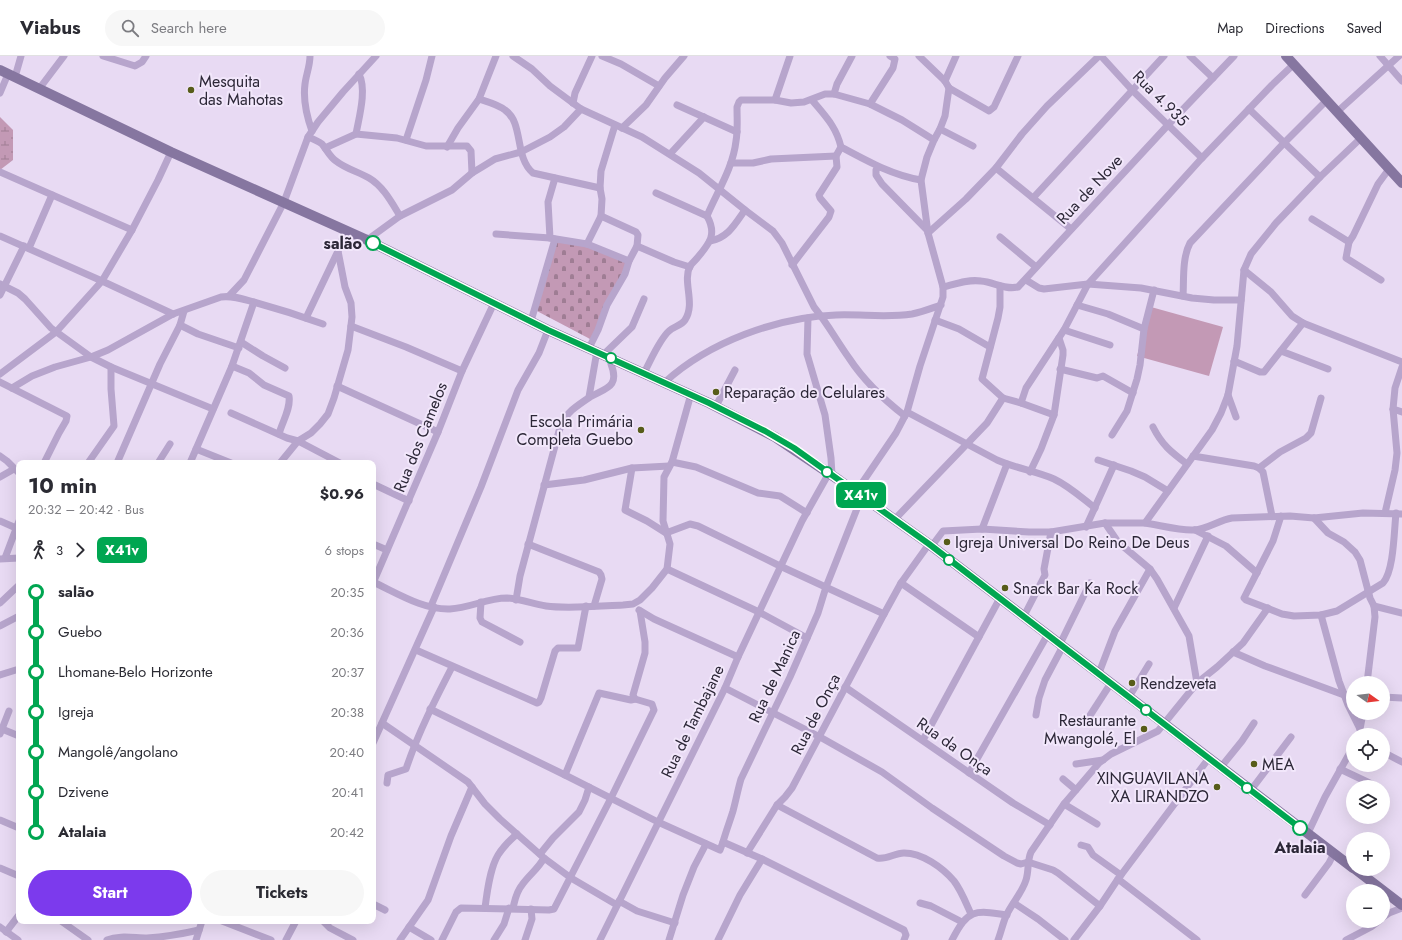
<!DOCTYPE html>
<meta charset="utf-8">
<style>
body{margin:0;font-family:Jost,sans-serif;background:#f7f7f7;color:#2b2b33;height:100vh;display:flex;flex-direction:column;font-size:15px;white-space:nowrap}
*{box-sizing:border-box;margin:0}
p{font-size:13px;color:#7c7c81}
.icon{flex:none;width:22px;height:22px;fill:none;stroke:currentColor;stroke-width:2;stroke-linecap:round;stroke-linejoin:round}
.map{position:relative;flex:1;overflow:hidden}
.drawer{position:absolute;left:16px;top:404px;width:360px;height:464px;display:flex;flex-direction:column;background:#fff;border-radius:8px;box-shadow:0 4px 16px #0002}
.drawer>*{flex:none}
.badge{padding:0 8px;border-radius:6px;font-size:14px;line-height:26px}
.needle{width:26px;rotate:104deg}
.controls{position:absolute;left:1346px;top:620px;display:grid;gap:8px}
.controls a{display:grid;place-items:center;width:44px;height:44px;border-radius:50%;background:#fff;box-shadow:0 4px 16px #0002;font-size:20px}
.map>.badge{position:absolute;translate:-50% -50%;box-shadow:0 0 0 2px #fff}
.legs{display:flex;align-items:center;gap:6px;height:44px;padding:0 12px;font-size:13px}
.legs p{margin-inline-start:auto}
.headline{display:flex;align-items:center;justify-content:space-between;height:68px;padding:0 12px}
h1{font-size:22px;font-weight:700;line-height:30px}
.button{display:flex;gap:8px;margin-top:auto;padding:8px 12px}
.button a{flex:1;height:46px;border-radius:24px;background:#7c3aed;color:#fff;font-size:16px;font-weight:700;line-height:46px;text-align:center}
.button a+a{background:#f7f7f7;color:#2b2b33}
ul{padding:0 12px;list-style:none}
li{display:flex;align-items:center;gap:14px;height:40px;font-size:15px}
li i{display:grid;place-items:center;width:6px;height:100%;margin:0 5px;background:currentColor}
li i::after{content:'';width:10px;height:10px;margin:-5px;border:3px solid;border-radius:50%;background:#fff}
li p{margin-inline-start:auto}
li:first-child i{background:linear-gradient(#0000 50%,currentColor 0)}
li:last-child i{background:linear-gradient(currentColor 50%,#0000 0)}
header{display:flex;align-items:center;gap:24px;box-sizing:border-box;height:56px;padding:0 20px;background:#fff;border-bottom:1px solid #e1e1e2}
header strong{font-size:19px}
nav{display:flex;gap:22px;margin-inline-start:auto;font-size:14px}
.search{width:280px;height:36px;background:#f7f7f7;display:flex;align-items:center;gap:10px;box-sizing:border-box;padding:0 14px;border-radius:22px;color:#7c7c81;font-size:15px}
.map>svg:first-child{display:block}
.wetland{fill:url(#wetland-marsh)}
.cemetery{fill:url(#cemetery-stones)}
.pitch{fill:#c399b5}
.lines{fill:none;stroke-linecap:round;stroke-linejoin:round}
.street{stroke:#b7a5cc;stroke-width:7}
.secondary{stroke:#8676a0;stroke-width:10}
.line-1-casing{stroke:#fff;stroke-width:9}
.line-1{stroke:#00a651;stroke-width:6}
.poi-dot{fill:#575c19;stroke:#f2e7fb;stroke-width:1.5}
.stop-1-dot{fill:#fff;stroke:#00a651;stroke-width:2}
.labels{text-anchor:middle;stroke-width:4;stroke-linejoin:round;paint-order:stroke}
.poi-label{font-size:16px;fill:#2c2737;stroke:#f2e7fb;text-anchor:start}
.street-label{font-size:16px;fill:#2c2737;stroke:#f2e7fb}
.stop-label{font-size:16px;font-weight:bold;fill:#2c2737;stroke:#f2e7fb;text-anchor:end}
</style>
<header>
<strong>Viabus</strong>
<div class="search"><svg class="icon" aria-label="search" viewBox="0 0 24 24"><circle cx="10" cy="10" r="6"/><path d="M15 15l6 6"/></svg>Search here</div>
<nav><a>Map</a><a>Directions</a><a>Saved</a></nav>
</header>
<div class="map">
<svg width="1402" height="884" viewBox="0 0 1402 884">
<defs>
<pattern id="wetland-marsh" width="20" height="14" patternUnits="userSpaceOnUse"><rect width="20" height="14" fill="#c399b5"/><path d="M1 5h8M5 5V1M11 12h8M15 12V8" fill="none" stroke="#9f7d94"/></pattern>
<pattern id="cemetery-stones" width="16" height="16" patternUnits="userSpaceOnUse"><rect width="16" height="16" fill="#c399b5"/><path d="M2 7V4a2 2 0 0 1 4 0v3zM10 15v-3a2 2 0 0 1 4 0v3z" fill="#9f7d94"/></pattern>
</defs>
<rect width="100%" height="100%" fill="#e8daf3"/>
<polygon class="wetland" points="0,61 13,74 13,104 0,114"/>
<polygon class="cemetery" points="559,185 587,190 627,206 592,284 535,254 556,187"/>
<polygon class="pitch" points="1151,251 1223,271 1209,320 1137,300"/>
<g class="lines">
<g class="street">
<polyline points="103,0 135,10 142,6 146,0"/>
<path d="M310,0c0,10 -4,19 -5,28 -2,15 2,33 7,47"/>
<path d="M513,0l19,13 18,17 31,23 61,28 57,36 46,37 28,21 9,12 32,64c13,16 23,34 35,51 15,23 34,41 56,58"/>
<polyline points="602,0 621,8 659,30"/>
<polyline points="919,0 945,25 949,32 989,55 994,51 1018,0"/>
<polyline points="1101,0 1133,35 1202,102"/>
<polyline points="1190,0 1213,22"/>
<polyline points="1380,0 1402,25"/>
<path d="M359,18c8,16 0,43 -3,60l41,4 29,8h41l4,5 1,22"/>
<polyline points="15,21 21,0"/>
<polyline points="945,25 956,0"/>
<polyline points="39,33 64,0"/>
<polyline points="0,37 8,18"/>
<polyline points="834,38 837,28 852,0"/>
<path d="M479,43c9,3 18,5 26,11 19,13 9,47 28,63l67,15"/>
<polyline points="775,44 790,0"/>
<polyline points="573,47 575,37 592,0"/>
<polyline points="870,48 893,12 895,3 890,0"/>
<polyline points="677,49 737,76"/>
<polyline points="1249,53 1320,121"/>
<polyline points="1337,56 1399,0"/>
<polyline points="622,72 646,49 665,22 684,0"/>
<polyline points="940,73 973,90"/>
<path d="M308,81c5,2 10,4 14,7 5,6 8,13 14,17 10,8 23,11 33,17 14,8 23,25 31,38"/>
<polyline points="406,84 426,24 432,0"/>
<polyline points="447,91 458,72 479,43 496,0"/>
<path d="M841,91c26,14 51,28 80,33"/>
<polyline points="325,92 356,78"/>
<polyline points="670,98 704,61"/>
<polyline points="731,107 753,107 771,103 836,100"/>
<polyline points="878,111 876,114 876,119 882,128 927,174"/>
<polyline points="996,112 1071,173"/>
<polyline points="0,116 132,174"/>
<polyline points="656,137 707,160"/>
<polyline points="1033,142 1164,0"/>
<polyline points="1312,163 1349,186 1353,180 1378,128 1389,113"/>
<polyline points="928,177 966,143 996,112 1022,78 1047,50 1099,0"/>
<polyline points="496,178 550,182 587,188 629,205"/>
<polyline points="0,180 102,225 173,258"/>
<polyline points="1000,181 1036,211"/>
<polyline points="550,182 548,146 555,122"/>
<polyline points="367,184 400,160 452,134 472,117 482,111 495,103 521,96 550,81 564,71 581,53"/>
<path d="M710,185c18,-3 25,-17 35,-31"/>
<polyline points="1349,186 1346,202 1381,224"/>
<polyline points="587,188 601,160 602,143 600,132 601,115 615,69"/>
<polyline points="637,190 674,206 690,211"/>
<polyline points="29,192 52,139"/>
<path d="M792,209l37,-48 2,-6 -11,-13 -1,-3 18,-28 -1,-11 5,-9c-5,-21 -16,-31 -29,-47"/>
<polyline points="1244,214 1271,236 1292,260 1303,267 1402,306"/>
<polyline points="1026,224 1039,232 1044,233 1088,228 1141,232 1192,242 1214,244 1241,244"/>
<polyline points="0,228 18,237 25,243 51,272 91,301 111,311 213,353"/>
<polyline points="1000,230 1000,251 998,262 982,323 1003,342 1021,347 1054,359"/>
<path d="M943,231c12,-3 25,-8 38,-6 13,1 23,9 37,6l150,-162 66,-69"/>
<polyline points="0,239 24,190"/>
<polyline points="229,240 244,224 284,146 308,81 318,66 343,36 376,0"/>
<path d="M1183,240c1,-16 -1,-38 7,-53l94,-100 42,-42"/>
<polyline points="1077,249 1108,258 1144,273"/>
<polyline points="306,262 338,195"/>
<polyline points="808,262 807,298 825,359 831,402 832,419"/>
<polyline points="935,264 959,273 990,291"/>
<polyline points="531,265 555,183"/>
<polyline points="180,269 198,278 239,292"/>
<polyline points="351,270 406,291 462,315"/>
<polyline points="1064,274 1110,289"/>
<polyline points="241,286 263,300 285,312"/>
<polyline points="589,292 598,274 607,249 625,218 629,205 637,190 638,179 636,176 601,160"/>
<polyline points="1281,295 1328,313"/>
<polyline points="604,298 632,271 644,243"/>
<polyline points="1234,305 1260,316 1264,316 1303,267"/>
<path d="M232,310l17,7 15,12 25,11c2,13 -7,26 -10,38"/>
<polyline points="1060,313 1097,322 1103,320 1133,337"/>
<path d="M644,317c7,-13 15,-33 25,-42 5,-5 12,-5 16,-11 11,-17 -3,-38 5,-54 2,-3 6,-6 8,-9 12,-14 19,-23 9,-41 10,-24 26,-48 29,-75 2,-11 1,-22 1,-34l2,-5 2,-2h34l16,3 13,-1 21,-8h9l36,10 32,16 32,20"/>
<polyline points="0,318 56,276 102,225 132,174 158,124 171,96"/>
<polyline points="0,326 67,360 66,365 59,377 44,407"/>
<path d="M665,326c44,-40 112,-65 171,-67 26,-1 51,3 76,-1 10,-2 20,-6 29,-9"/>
<polyline points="337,330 438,376"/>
<path d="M12,332l20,-12 23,-9 36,-10 17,-7 65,-36 48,-17c13,-2 24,3 36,6 22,6 44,13 66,21"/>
<polyline points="1228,339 1236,361"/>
<polyline points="589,341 597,295"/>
<polyline points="1021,347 1026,332 1064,274 1088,228 1202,102 1272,29 1293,9"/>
<polyline points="716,350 735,314"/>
<polyline points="1393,353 1402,356"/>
<path d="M907,356l90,48c18,8 38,11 57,19 15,7 28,19 41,29"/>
<polyline points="231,357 287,382 298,385 340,407"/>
<path d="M1153,371c9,18 18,25 34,37"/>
<polyline points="1112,379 1127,355 1137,323 1140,309 1144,273 1154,234"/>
<polyline points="196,393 231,407"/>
<polyline points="0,400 7,405 19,417"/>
<polyline points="1193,400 1254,410 1259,412 1263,416 1272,460"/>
<polyline points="1098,404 1131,415 1145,421 1168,435"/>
<polyline points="672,406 696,411 758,437 780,440 807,457"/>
<polyline points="88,407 114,370 111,333 111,311"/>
<polyline points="117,407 160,308 180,269 184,255"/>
<polyline points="158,407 170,388"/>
<polyline points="190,407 232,310 254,246"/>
<polyline points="280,407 298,385 311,377 320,368 328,358 334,342 348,294 352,261 351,247 345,231 338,195 345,174"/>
<polyline points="632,412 625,454 647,465 666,477 690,468 698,470 780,510 884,558"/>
<polyline points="1259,412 1280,396 1306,382 1311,377 1321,342"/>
<polyline points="1030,416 1041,393 1054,359 1063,299 1063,294 1059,282"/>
<polyline points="0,421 14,413"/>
<polyline points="373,428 409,445"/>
<polyline points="544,429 584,424 632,412 669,410"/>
<polyline points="856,436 896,377 907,356 920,310 943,241 943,231 928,177 921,124 927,101 934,84 940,73 945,60 949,32"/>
<polyline points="1385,457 1395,414 1397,397 1393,353 1395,332 1402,311"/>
<path d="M1281,460l-8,25 -29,57 2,2 36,14 12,2 27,-1 16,-4 46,-28c11,-12 11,-52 13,-70"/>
<polyline points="1314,462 1328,477 1344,486 1355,496 1360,504 1370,542 1374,550 1375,561 1367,627"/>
<polyline points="894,464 987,367 1003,342"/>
<polyline points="0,465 16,472"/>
<polyline points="1105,467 1118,486 1150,513 1157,523 1189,580 1197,627"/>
<path d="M1145,467c14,2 36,8 49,7 14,-1 25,-10 38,-12l58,-2 24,2 49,-5 39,1"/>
<polyline points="1086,471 1114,409"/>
<polyline points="982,473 1007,408"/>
<polyline points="1195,474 1226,490 1257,517"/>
<polyline points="373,488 387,494"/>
<polyline points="528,488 599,516 601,519 602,523 594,550"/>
<polyline points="931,491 943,475 982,473 1029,476 1051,476 1105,467 1145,467 1212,374 1221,357 1228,339 1237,290 1244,214 1251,198 1276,167 1320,121 1361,82"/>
<polyline points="5,502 19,465"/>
<polyline points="0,503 19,502"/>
<polyline points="667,513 759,556 807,582"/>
<path d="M373,526c24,11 50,28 77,27 20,-1 37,-11 57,-11 14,1 26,6 39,8 22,3 54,0 77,-1l10,-1 7,-4 12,-12 15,-19 3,-25 -7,-23 1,-44 8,-15 19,-68"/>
<polyline points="373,527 438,376 462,315 494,247"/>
<polyline points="901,527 979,581"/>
<path d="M516,544l4,-24 39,-145c3,-8 7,-16 13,-21 6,-5 12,-9 18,-13 16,-9 30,-10 21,-33"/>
<polyline points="481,546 480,562 482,566 520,586"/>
<polyline points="0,547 18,530"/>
<polyline points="431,550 481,431 518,334 539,297 548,274"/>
<polyline points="1374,550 1402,557"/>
<polyline points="1174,552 1208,480"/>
<polyline points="639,554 654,563 738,601"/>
<polyline points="1321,559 1339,625 1348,649 1360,673 1361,679"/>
<polyline points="1024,560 1045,519 1044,513 1051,476"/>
<polyline points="0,570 19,560"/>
<polyline points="1060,588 1090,527"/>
<polyline points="416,594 537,647 539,646 541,642 555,595 558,592 578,592 586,550"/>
<polyline points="1233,596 1265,610 1344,639 1353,639"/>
<polyline points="1099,617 1115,575 1150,513"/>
<polyline points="0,619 19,613"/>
<polyline points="845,631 1013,747 1050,769"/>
<polyline points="725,632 820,681 882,716 932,752 1004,800 1017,807 1021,808 1028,806 1053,814 1058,817 1100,850"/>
<polyline points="1129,641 1149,608"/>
<polyline points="1383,641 1402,642"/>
<polyline points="430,653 565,719 658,766 720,794 723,786"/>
<polyline points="1036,659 1039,642 1045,624 1063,590"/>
<polyline points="1089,661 1111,627"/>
<polyline points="382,667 468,726 485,748 500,763 544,802 571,822 617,849"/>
<polyline points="2,673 19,680"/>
<polyline points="1360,673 1363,657"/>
<polyline points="0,678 9,655"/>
<polyline points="923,684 1000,542"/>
<polyline points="373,687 434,551"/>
<polyline points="1383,696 1402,706"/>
<polyline points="1076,708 1103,704"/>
<polyline points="1221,711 1242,685 1254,667"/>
<polyline points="1340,713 1378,731"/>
<polyline points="969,717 1048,578"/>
<polyline points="565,719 599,637 631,644 635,643"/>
<polyline points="1063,723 1076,734"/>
<path d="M387,727l1,-8 18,-6c12,-36 29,-69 46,-102"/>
<polyline points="1251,734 1291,681"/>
<polyline points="1064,748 1097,768"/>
<path d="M777,749l100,53c10,2 17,-5 27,-5 18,0 38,14 50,28 7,9 12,22 17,33"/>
<polyline points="0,764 19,772"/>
<polyline points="1308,777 1325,741 1353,691"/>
<polyline points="1081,789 1088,791 1093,799 1121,819"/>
<polyline points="747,797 777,749 785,741 792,732 884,558 901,527 929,488"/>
<polyline points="540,798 553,782 579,756 585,744 589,731"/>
<path d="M762,803l-39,-17c3,-11 7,-21 10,-31 3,-11 5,-22 8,-32l49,-102 28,-64 8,-26 36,-91"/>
<polyline points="0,812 19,820"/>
<polyline points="1118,823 1197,884"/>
<polyline points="1305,839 1329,807 1334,797"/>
<polyline points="619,845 637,855 675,867"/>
<polyline points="920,847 931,850 962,866"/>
<polyline points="1014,847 1038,863 1065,884"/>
<polyline points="373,848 385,854"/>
<path d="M485,852c2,-16 5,-40 13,-53 5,-8 12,-15 19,-21"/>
<path d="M513,852c2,-8 3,-16 9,-23 7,-10 16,-16 22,-27"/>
<polyline points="1383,861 1389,857 1402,852"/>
<polyline points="61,865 88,884"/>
<polyline points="222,865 271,884"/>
<polyline points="323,865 330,872 353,884"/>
<polyline points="0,871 18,884"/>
<polyline points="409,871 431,884"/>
<polyline points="6,876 19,859"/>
<path d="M107,884c12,-5 27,-2 40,-2 17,-1 35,-4 52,-8"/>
<polyline points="196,884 202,865"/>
<polyline points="286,884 296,865"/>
<polyline points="400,884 428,844 451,780 472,731"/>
<polyline points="442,884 456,856 461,852 549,854 554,853 611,742 654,654 652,648 635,643 633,639 645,597 645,586 640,555"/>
<polyline points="494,884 504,868 509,852"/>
<polyline points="525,884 532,863 531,853"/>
<polyline points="600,884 725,632 738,601 802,465 829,417"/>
<polyline points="669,884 683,839 694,811 706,788"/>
<polyline points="718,884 740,839 762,803 904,874 906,879 904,884"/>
<path d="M952,884c16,-31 22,-30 55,-25"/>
<path d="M998,884c3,-8 5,-17 8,-24 6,-13 16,-23 20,-36 3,-9 1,-19 5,-28l33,-48 35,-41 12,-9 47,-23 39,-48 20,-16 26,-24 25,-35"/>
<polyline points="1074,884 1100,850 1118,823 1209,702"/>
<polyline points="1346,884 1371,871 1379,865"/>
</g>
<g class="secondary">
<polyline points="1286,0 1402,127"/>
<polyline points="0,14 171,96 365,183 548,274 709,347 775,381 839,424 929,488 1353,812"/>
<polyline points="1355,813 1402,849"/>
</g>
</g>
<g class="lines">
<g class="line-1-casing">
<polyline id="line-1" points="373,187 548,274 709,347 765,375 794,392 929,488 1300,772"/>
</g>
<use href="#line-1" class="line-1"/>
</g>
<g class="poi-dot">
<circle cx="191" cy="34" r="4"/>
<circle cx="716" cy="336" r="4"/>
<circle cx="641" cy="374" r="4"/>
<circle cx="947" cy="486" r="4"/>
<circle cx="1005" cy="532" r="4"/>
<circle cx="1132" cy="627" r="4"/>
<circle cx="1144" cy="673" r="4"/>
<circle cx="1254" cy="708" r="4"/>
<circle cx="1217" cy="731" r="4"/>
</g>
<g class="stop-1-dot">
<circle cx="373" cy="187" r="7"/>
<circle cx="611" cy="302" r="5"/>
<circle cx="827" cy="416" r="5"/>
<circle cx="949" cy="504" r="5"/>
<circle cx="1146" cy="654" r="5"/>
<circle cx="1247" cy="732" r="5"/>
<circle cx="1300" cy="772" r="7"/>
</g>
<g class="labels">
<g class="poi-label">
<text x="199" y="31">Mesquita<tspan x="199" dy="18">das Mahotas</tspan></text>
<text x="724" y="342">Reparação de Celulares</text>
<text x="633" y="371" text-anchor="end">Escola Primária<tspan x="633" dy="18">Completa Guebo</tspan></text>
<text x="955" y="492">Igreja Universal Do Reino De Deus</text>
<text x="1013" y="538">Snack Bar Ka Rock</text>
<text x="1140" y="633">Rendzeveta</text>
<text x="1136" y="670" text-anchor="end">Restaurante<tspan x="1136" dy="18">Mwangolé, El</tspan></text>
<text x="1262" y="714">MEA</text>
<text x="1209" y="728" text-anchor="end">XINGUAVILANA<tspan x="1209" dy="18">XA LIRANDZO</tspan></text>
</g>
<g class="street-label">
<text transform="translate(1161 42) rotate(45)" y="6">Rua 4.935</text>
<text transform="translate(1089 133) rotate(-47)" y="6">Rua de Nove</text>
<text transform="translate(420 381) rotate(-68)" y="6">Rua dos Camelos</text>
<text transform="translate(774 620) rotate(-65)" y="6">Rua de Manica</text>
<text transform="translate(815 658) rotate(-63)" y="6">Rua de Onça</text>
<text transform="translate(692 665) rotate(-64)" y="6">Rua de Tambajane</text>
<text transform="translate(955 690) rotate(35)" y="6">Rua da Onça</text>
</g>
<g class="stop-label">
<text x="362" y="193">salão</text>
<text x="1300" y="797" text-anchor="middle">Atalaia</text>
</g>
</g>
</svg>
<div class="controls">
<a><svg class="needle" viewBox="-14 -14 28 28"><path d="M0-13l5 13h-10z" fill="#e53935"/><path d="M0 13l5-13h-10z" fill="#7c7c81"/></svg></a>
<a><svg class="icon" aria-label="locate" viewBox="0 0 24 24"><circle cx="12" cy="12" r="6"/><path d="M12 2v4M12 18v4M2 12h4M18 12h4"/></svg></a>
<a><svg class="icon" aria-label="layers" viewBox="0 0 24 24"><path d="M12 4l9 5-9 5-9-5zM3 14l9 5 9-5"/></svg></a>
<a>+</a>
<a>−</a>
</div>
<b class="badge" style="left:861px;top:439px;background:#00a651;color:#fff">X41v</b>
<section class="drawer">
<div class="headline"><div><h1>10 min</h1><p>20:32 – 20:42 · Bus</p></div><b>$0.96</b></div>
<div class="legs"><svg class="icon" aria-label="walk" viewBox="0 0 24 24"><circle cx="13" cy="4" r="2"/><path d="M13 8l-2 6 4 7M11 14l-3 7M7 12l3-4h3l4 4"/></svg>3<svg class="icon" aria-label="forward" viewBox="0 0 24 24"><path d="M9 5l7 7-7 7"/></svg><b class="badge" style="background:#00a651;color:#fff">X41v</b><p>6 stops</p></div>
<ul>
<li><i style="color:#00a651"></i><b>salão</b><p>20:35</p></li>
<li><i style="color:#00a651"></i><span>Guebo</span><p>20:36</p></li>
<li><i style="color:#00a651"></i><span>Lhomane-Belo Horizonte</span><p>20:37</p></li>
<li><i style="color:#00a651"></i><span>Igreja</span><p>20:38</p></li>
<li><i style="color:#00a651"></i><span>Mangolê/angolano</span><p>20:40</p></li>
<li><i style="color:#00a651"></i><span>Dzivene</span><p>20:41</p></li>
<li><i style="color:#00a651"></i><b>Atalaia</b><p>20:42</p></li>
</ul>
<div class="button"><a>Start</a><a>Tickets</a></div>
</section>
</div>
